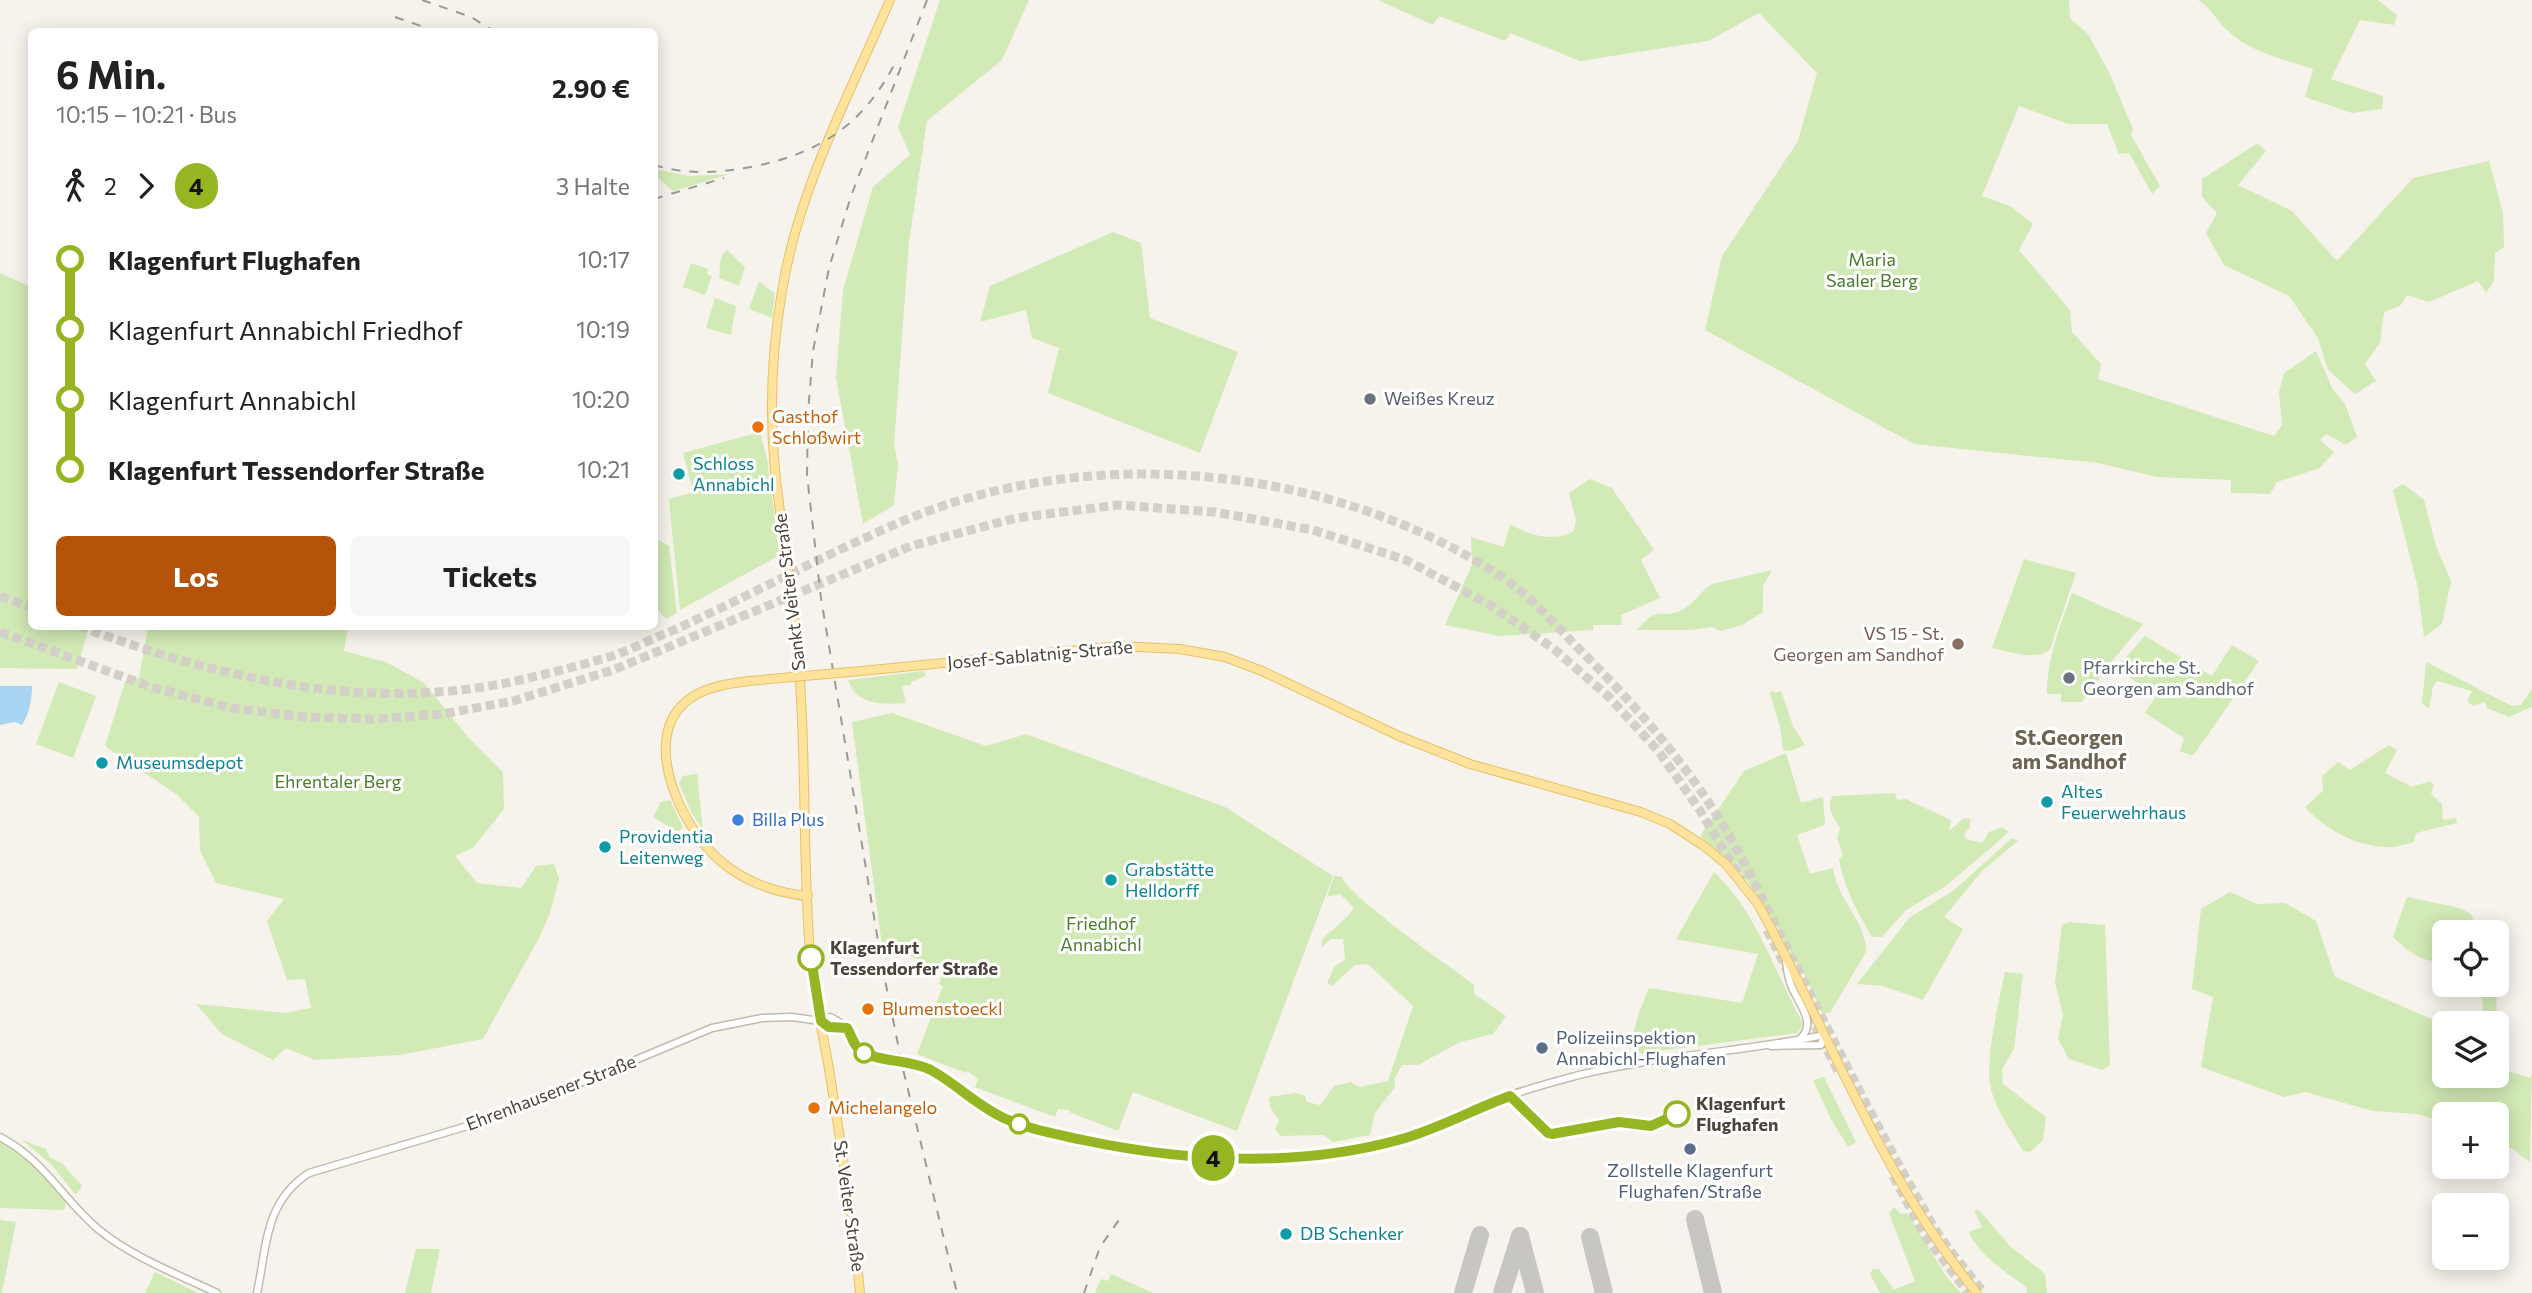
<!DOCTYPE html>
<html lang="de">
<meta charset="utf-8">
<style>
body{margin:0;font-family:Commissioner,sans-serif;background:#f6f6f6;color:#222;height:100vh;display:flex;flex-direction:column;font-size:26px;white-space:nowrap}
*{box-sizing:border-box;margin:0}
p{font-size:23px;color:#767676}
.icon{flex:none;width:38px;height:38px;fill:none;stroke:currentColor;stroke-width:2;stroke-linecap:round;stroke-linejoin:round}
.map{position:relative;flex:1;overflow:hidden}
.side{position:absolute;left:28px;top:28px;width:630px;height:602px;display:flex;flex-direction:column;background:#fff;border-radius:10px;box-shadow:0 4px 18px #0003}
.side>*{flex:none}
.badge{padding:0 14px;border-radius:23px;font-size:24px;line-height:46px}
.tools{position:absolute;left:2432px;top:920px;display:grid;gap:14px}
.tools a{display:grid;place-items:center;width:77px;height:77px;border-radius:10px;background:#fff;box-shadow:0 4px 18px #0003;font-size:35px}
.map>.badge{position:absolute;translate:-50% -50%;box-shadow:0 0 0 4px #fff}
.legs{display:flex;align-items:center;gap:10px;height:77px;padding:0 28px;font-size:23px}
.legs p{margin-inline-start:auto}
.head{display:flex;align-items:center;justify-content:space-between;height:119px;padding:0 28px}
h1{font-size:38px;font-weight:700;line-height:52px}
.cta{display:flex;gap:14px;margin-top:auto;padding:14px 28px}
.cta a{flex:1;height:80px;border-radius:10px;background:#b45309;color:#fff;font-size:28px;font-weight:700;line-height:80px;text-align:center}
.cta a+a{background:#f6f6f6;color:#222}
ul{padding:0 28px;list-style:none}
li{display:flex;align-items:center;gap:24px;height:70px;font-size:26px}
li i{display:grid;place-items:center;width:10px;height:100%;margin:0 9px;background:currentColor}
li i::after{content:'';width:18px;height:18px;margin:-9px;border:5px solid;border-radius:50%;background:#fff}
li p{margin-inline-start:auto}
li:first-child i{background:linear-gradient(#0000 50%,currentColor 0)}
li:last-child i{background:linear-gradient(currentColor 50%,#0000 0)}
.map>svg:first-child{display:block}
.green{fill:#d2eab5}
.water{fill:#a9d4f2}
.lines{fill:none;stroke-linecap:round;stroke-linejoin:round}
.taxiway{stroke:#c8c6c3;stroke-width:18}
.highway-tunnel{stroke:#d4d0c8;stroke-width:9;stroke-dasharray:9 4.5;stroke-linecap:butt}
.minor-casing{stroke:#c2bbae;stroke-width:9}
.major-casing{stroke:#e6c16a;stroke-width:10}
.minor{stroke:#fff;stroke-width:6}
.major{stroke:#ffe39c;stroke-width:8}
.rail{stroke:#9a9a9a;stroke-width:2;stroke-dasharray:9 9;stroke-linecap:butt}
.major-bridge-casing{stroke:#e6c16a;stroke-width:10;stroke-linecap:butt}
.major-bridge{stroke:#ffe39c;stroke-width:8}
.line-1-casing{stroke:#fff;stroke-width:16}
.line-1{stroke:#96b522;stroke-width:10}
.worship-dot{fill:#6b7280;stroke:#fff;stroke-width:2.5}
.food-dot{fill:#e8710a;stroke:#fff;stroke-width:2.5}
.culture-dot{fill:#0f9aa8;stroke:#fff;stroke-width:2.5}
.education-dot{fill:#8d6e63;stroke:#fff;stroke-width:2.5}
.shop-dot{fill:#3f7fe0;stroke:#fff;stroke-width:2.5}
.stop-1-dot{fill:#fff;stroke:#96b522;stroke-width:3.5}
.service-dot{fill:#5c6f8a;stroke:#fff;stroke-width:2.5}
.labels{text-anchor:middle;stroke-width:6;stroke-linejoin:round;paint-order:stroke}
.park-label{font-size:18px;fill:#4a7f2a;stroke:#fff}
.worship-label{font-size:18px;fill:#5b616d;stroke:#fff;text-anchor:start}
.food-label{font-size:18px;fill:#c56008;stroke:#fff;text-anchor:start}
.culture-label{font-size:18px;fill:#0d838f;stroke:#fff;text-anchor:start}
.street-label{font-size:18px;fill:#4b4439;stroke:#fff}
.education-label{font-size:18px;fill:#785e54;stroke:#fff;text-anchor:end}
.shop-label{font-size:18px;fill:#366cbe;stroke:#fff;text-anchor:start}
.stop-label{font-size:18px;font-weight:bold;fill:#4b4439;stroke:#fff;text-anchor:start}
.service-label{font-size:18px;fill:#4e5e75;stroke:#fff;text-anchor:start}
.quarter-label{font-size:21px;font-weight:bold;fill:#6e6250;stroke:#fff}
</style>
<div class="map">
<svg width="2532" height="1293" viewBox="0 0 2532 1293">
<rect width="100%" height="100%" fill="#f6f3ec"/>
<g class="green">
<polygon points="940,0 1029,0 1002,60 927,121 909,242 894,445 898,464 894,505 863,524 836,378 843,290 873,187 910,155 898,127"/>
<polygon points="1378,0 2069,0 2070,18 2088,34 2109,72 2133,129 2131,135 2160,186 2152,194 2129,153 2119,154 2107,124 2068,124 2019,106 1982,196 2010,206 2033,224 2019,250 2070,310 2072,332 2101,364 2098,379 2274,436 2282,425 2279,392 2284,373 2316,351 2332,388 2345,404 2357,437 2346,445 2326,434 2320,440 2334,452 2320,468 2277,482 2270,494 2231,493 2231,480 2157,477 2098,463 1914,444 1705,330 1722,256 1798,141 1817,73 1759,13 1708,41 1580,61 1510,33 1505,41 1439,16 1433,25"/>
<path d="M2198,0h180l19,15 -3,10 -34,-5 -29,59 52,17 -1,13 -30,4 -47,-16 8,-28c-29,-10 -62,-16 -85,-38 -13,-11 -14,-21 -30,-31z"/>
<polygon points="2258,143 2266,151 2238,185 2292,211 2337,261 2413,178 2489,161 2503,213 2504,247 2495,253 2494,281 2486,293 2478,281 2429,302 2407,295 2400,306 2384,312 2380,343 2365,364 2376,381 2355,394 2328,370 2318,338 2289,296 2224,265 2206,233 2217,213 2202,197 2202,179"/>
<polygon points="655,169 689,176 730,174 673,191 655,175"/>
<polygon points="1113,232 1141,243 1150,318 1238,352 1200,453 1048,393 1059,348 1032,338 1026,310 980,322 990,286"/>
<path d="M727,250l18,17 -6,19 -20,-8c2,-10 -2,-20 8,-28z"/>
<polygon points="691,263 708,269 707,274 712,276 705,295 683,287"/>
<polygon points="0,273 31,287 32,626 89,627 77,669 0,668"/>
<polygon points="759,281 775,294 772,318 749,309"/>
<polygon points="715,298 736,306 731,335 706,328"/>
<polygon points="760,432 767,459 780,555 680,610 669,499 763,473 693,491 683,453"/>
<path d="M1590,479l22,9 42,62 -13,10 19,38 -39,17 1,10h-29v5l-93,6 -55,-11 27,-60 -1,-28 33,10 6,-23c19,11 44,19 64,7l2,-11 -7,-27z"/>
<polygon points="2403,484 2424,500 2436,546 2451,581 2442,624 2424,637 2417,584 2393,490"/>
<polygon points="654,537 669,546 677,613 666,619 659,611 655,611"/>
<path d="M2024,559l52,14 -26,76c-12,13 -42,2 -58,-1z"/>
<path d="M1772,570l-9,16v26l-21,13 -22,6 -7,-4 -23,3h-53c24,-28 22,-9 45,-20 12,-6 18,-19 30,-26z"/>
<path d="M2072,593l71,31 -31,37 -30,41h-21v-8h-14c0,-35 13,-68 25,-101z"/>
<polygon points="148,627 348,627 344,651 386,662 424,683 468,737 503,772 504,809 474,847 455,856 477,883 521,888 536,866 554,864 559,879 550,913 540,936 483,1039 400,1055 315,1060 286,1048 273,1060 222,1034 196,1004 285,1013 311,1008 305,979 287,980 267,921 284,899 216,883 200,851 199,817 176,794 105,746 125,682 139,678"/>
<polygon points="2145,636 2212,676 2232,645 2259,661 2193,756 2180,751 2184,738 2145,713 2156,696 2116,668"/>
<polygon points="2426,662 2512,706 2521,705 2532,689 2532,707 2509,717 2487,708 2485,702 2473,706 2467,701 2472,691 2437,681 2433,686 2429,709 2422,703"/>
<path d="M924,671l2,5 -15,6v3l-9,1 4,17c-22,2 -50,2 -58,-23z"/>
<polygon points="59,682 96,696 73,758 36,744"/>
<polygon points="1773,690 1774,693 1781,691 1793,726 1805,745 1790,751 1783,750 1780,727 1770,694"/>
<polygon points="892,713 986,746 1026,734 1225,807 1333,876 1237,1131 1133,1092 1118,1131 1069,1112 1069,1110 1058,1109 1055,1117 975,1087 978,1079 968,1071 966,1073 917,1054 943,986 939,984 944,970 882,945 852,722"/>
<path d="M2389,745l8,5 -12,23 27,14 18,-6 4,4 -3,9 11,10 1,16 13,-2 1,5 -41,10 -2,9c-8,2 -19,6 -27,5 -32,-1 -61,-17 -82,-40l18,-16 -1,-15 16,-14 12,8z"/>
<path d="M1786,753l15,50 22,-6 2,28 -28,10 13,39 23,-6c4,32 34,54 33,84l-36,61h-8l-17,-38 -7,-8 -27,-51 -18,-28 -18,-22 -35,-30 44,-65z"/>
<polygon points="697,774 703,830 691,812 679,783 683,776"/>
<path d="M1895,793l2,7 9,-1 45,21 -2,11 15,-13 6,1v9l-6,6 2,5 16,4 7,-11 13,-5 7,5 -63,54 -40,24 -24,27h-10c-15,-26 -28,-49 -33,-78l4,-4 -6,-17 3,-10c-6,-11 -15,-21 -7,-32z"/>
<polygon points="670,800 683,827 678,832 653,817 661,802"/>
<polygon points="2012,838 2018,841 1983,870 1944,917 1963,929 1923,1000 1883,986 1857,984 1910,917 1953,891"/>
<path d="M1714,872c43,40 60,100 89,151l-5,10 -163,21c-8,-16 7,-49 14,-66l93,15 16,-49 -82,-15z"/>
<path d="M1334,876l8,1c9,22 108,89 132,108v9l32,22 -13,18 -33,8 -42,23h-16l-8,14 1,8 -20,26 -5,22 -37,7 -10,-7 -42,1 -6,-6 4,-10 -9,-13 -1,-10 27,-4 9,3 2,6 13,3 14,-19 17,-4 8,5 29,-6 25,-75 -45,-42 -13,1 -23,21 -5,-3 8,-17 10,-6 -2,-21h-12l-9,8v-8l26,-23 6,-8 -14,-14 -13,3z"/>
<polygon points="2230,892 2257,904 2285,903 2316,921 2335,977 2445,1025 2445,1076 2497,1076 2497,1028 2505,1070 2530,1078 2532,1074 2530,1163 2513,1149 2497,1143 2497,1115 2445,1115 2445,1122 2417,1114 2373,1111 2305,1092 2284,1097 2201,1067 2213,997 2192,989 2201,909"/>
<path d="M2407,897l53,11 11,6 7,19h-33v27c-22,5 -37,-9 -52,-23z"/>
<polygon points="2070,922 2105,925 2110,1065 2102,1070 2069,1059 2058,1039 2063,1014 2055,983 2062,925"/>
<path d="M2005,972l18,2 -9,75 -12,20 1,15 43,33 -3,23 -13,12 -7,-1c-10,-18 -25,-38 -31,-58 -9,-27 7,-92 13,-121z"/>
<polygon points="2480,985 2497,985 2496,1024 2485,1024"/>
<polygon points="1824,1077 1856,1142 1848,1147 1831,1119 1813,1080"/>
<polygon points="22,1140 46,1149 50,1158 62,1163 82,1186 77,1194 74,1193 51,1164"/>
<path d="M0,1141c29,15 47,37 66,62l-2,7 -64,-2z"/>
<polygon points="1894,1207 1901,1214 1907,1213 1946,1276 1961,1293 1880,1293 1870,1274 1873,1269 1879,1269 1894,1290 1915,1281 1889,1213"/>
<path d="M1974,1210h5l31,36 35,28 2,19h-20l-1,-6c-21,-16 -46,-30 -57,-55l13,-5z"/>
<polygon points="0,1220 16,1222 2,1293 0,1293"/>
<polygon points="416,1249 440,1249 431,1293 405,1293"/>
<polygon points="155,1272 198,1293 145,1293"/>
<polygon points="1111,1274 1153,1293 1095,1293 1101,1279 1108,1281"/>
</g>
<path class="water" d="M0,686h32c0,13 -3,29 -10,39l-7,-3 -15,3z"/>
<g class="lines">
<g class="taxiway">
<polyline points="1695,1219 1713,1293"/>
<polyline points="1520,1236 1535,1293"/>
<polyline points="1590,1237 1604,1293"/>
<polyline points="1463,1293 1480,1235"/>
<polyline points="1502,1293 1520,1236"/>
</g>
<g class="highway-tunnel">
<polyline points="0,596 32,608"/>
<path d="M79,626c141,53 291,88 441,54 31,-7 62,-15 92,-24 19,-6 37,-16 55,-23 79,-35 156,-78 236,-112 188,-80 432,-56 602,58 25,17 48,43 69,65 56,55 110,116 150,183 25,41 44,85 66,127 46,91 92,184 144,273 14,23 33,44 50,66"/>
<polyline points="0,632 151,687 232,708 303,717 374,719 443,714 513,701 613,670 911,546 1016,518 1118,505 1215,512 1313,530 1406,560 1492,606 1554,649 1609,697 1659,752 1699,809 1742,880"/>
<polyline points="1767,930 1838,1071"/>
<polyline points="1893,1176 1924,1234 1968,1293"/>
</g>
<g class="minor-casing">
<g id="minor">
<path d="M1786,962c1,8 2,16 5,23 7,18 26,37 10,53"/>
<path d="M821,1021l9,-4c25,11 17,25 35,36 17,10 39,6 57,13 16,6 28,19 43,30 17,12 36,22 56,29 21,7 44,11 66,16 103,21 212,27 314,-2 31,-8 58,-24 88,-36 29,-12 60,-20 90,-28 81,-20 164,-23 245,-40l-3,10 -50,1"/>
<path d="M0,1137c45,24 61,60 98,92 34,28 79,45 119,64"/>
<path d="M257,1293c10,-46 7,-91 52,-120l172,-51 68,-26 163,-68 50,-10 29,-1 30,4 8,5 18,2"/>
</g>
</g>
<g class="major-casing">
<g id="major">
<path d="M861,671l258,-25 61,3 45,8 37,14 137,65 71,28 171,48 29,12 34,22 22,18 32,40c72,130 123,274 219,389"/>
<path d="M749,681c-21,3 -43,5 -61,19 -51,39 -4,133 36,164 24,19 53,29 84,32"/>
<path d="M860,1293c-7,-77 -20,-154 -32,-230 -6,-32 -13,-65 -17,-98 -9,-99 -4,-199 -12,-298 -5,-66 -17,-131 -24,-197 -6,-60 -3,-120 7,-179 17,-104 67,-195 108,-291"/>
</g>
</g>
<use href="#minor" class="minor"/>
<use href="#major" class="major"/>
<g class="rail">
<polyline points="422,0 471,17 495,32"/>
<polyline points="927,0 851,196 829,268 813,351 808,413 807,475 821,598 882,965 903,1069 957,1293"/>
<polyline points="395,17 438,32"/>
<path d="M654,165c33,10 63,8 97,2 67,-13 111,-41 143,-102"/>
<polyline points="654,199 724,178"/>
<polyline points="1084,1293 1100,1247 1119,1220"/>
</g>
<g class="major-bridge-casing">
<polyline id="major-bridge" points="749,681 861,671"/>
</g>
<use href="#major-bridge" class="major-bridge"/>
</g>
<g class="lines">
<g class="line-1-casing">
<path id="line-1" d="M811,958l10,63 8,6 18,1c4,6 5,13 10,19 14,16 51,11 74,23 27,15 46,36 75,49 25,11 51,15 77,21 104,22 215,28 319,-1 38,-11 72,-30 108,-43l38,37 4,1 67,-12 32,4 26,-12"/>
</g>
<use href="#line-1" class="line-1"/>
</g>
<g class="worship-dot">
<circle cx="1370" cy="399" r="7"/>
<circle cx="2069" cy="678" r="7"/>
</g>
<g class="food-dot">
<circle cx="758" cy="427" r="7"/>
<circle cx="868" cy="1009" r="7"/>
<circle cx="814" cy="1108" r="7"/>
</g>
<g class="culture-dot">
<circle cx="679" cy="474" r="7"/>
<circle cx="102" cy="763" r="7"/>
<circle cx="2047" cy="802" r="7"/>
<circle cx="605" cy="847" r="7"/>
<circle cx="1111" cy="880" r="7"/>
<circle cx="1286" cy="1234" r="7"/>
</g>
<circle class="education-dot" cx="1958" cy="644" r="7"/>
<circle class="shop-dot" cx="738" cy="820" r="7"/>
<g class="stop-1-dot">
<circle cx="811" cy="958" r="12"/>
<circle cx="864" cy="1053" r="9"/>
<circle cx="1677" cy="1114" r="12"/>
<circle cx="1019" cy="1124" r="9"/>
</g>
<g class="service-dot">
<circle cx="1542" cy="1048" r="7"/>
<circle cx="1690" cy="1149" r="7"/>
</g>
<g class="labels">
<g class="park-label">
<text x="1872" y="266">Maria<tspan x="1872" dy="21">Saaler Berg</tspan></text>
<text x="338" y="788">Ehrentaler Berg</text>
<text x="1101" y="930">Friedhof<tspan x="1101" dy="21">Annabichl</tspan></text>
</g>
<g class="worship-label">
<text x="1384" y="405">Weißes Kreuz</text>
<text x="2083" y="674">Pfarrkirche St.<tspan x="2083" dy="21">Georgen am Sandhof</tspan></text>
</g>
<g class="food-label">
<text x="772" y="423">Gasthof<tspan x="772" dy="21">Schloßwirt</tspan></text>
<text x="882" y="1015">Blumenstoeckl</text>
<text x="828" y="1114">Michelangelo</text>
</g>
<g class="culture-label">
<text x="693" y="470">Schloss<tspan x="693" dy="21">Annabichl</tspan></text>
<text x="116" y="769">Museumsdepot</text>
<text x="2061" y="798">Altes<tspan x="2061" dy="21">Feuerwehrhaus</tspan></text>
<text x="619" y="843">Providentia<tspan x="619" dy="21">Leitenweg</tspan></text>
<text x="1125" y="876">Grabstätte<tspan x="1125" dy="21">Helldorff</tspan></text>
<text x="1300" y="1240">DB Schenker</text>
</g>
<g class="street-label">
<text transform="translate(790 592) rotate(-97)" y="6">Sankt Veiter Straße</text>
<text transform="translate(1040 655) rotate(-5)" y="6">Josef-Sablatnig-Straße</text>
<text transform="translate(551 1093) rotate(-21)" y="6">Ehrenhausener Straße</text>
<text transform="translate(849 1206) rotate(82)" y="6">St. Veiter Straße</text>
</g>
<g class="education-label">
<text x="1944" y="640">VS 15 - St.<tspan x="1944" dy="21">Georgen am Sandhof</tspan></text>
</g>
<g class="shop-label">
<text x="752" y="826">Billa Plus</text>
</g>
<g class="stop-label">
<text x="830" y="954">Klagenfurt<tspan x="830" dy="21">Tessendorfer Straße</tspan></text>
<text x="1696" y="1110">Klagenfurt<tspan x="1696" dy="21">Flughafen</tspan></text>
</g>
<g class="service-label">
<text x="1556" y="1044">Polizeiinspektion<tspan x="1556" dy="21">Annabichl-Flughafen</tspan></text>
<text x="1690" y="1177" text-anchor="middle">Zollstelle Klagenfurt<tspan x="1690" dy="21">Flughafen/Straße</tspan></text>
</g>
<g class="quarter-label">
<text x="2069" y="745">St.Georgen<tspan x="2069" dy="24">am Sandhof</tspan></text>
</g>
</g>
</svg>
<div class="tools">
<a><svg class="icon" aria-label="locate" viewBox="0 0 24 24"><circle cx="12" cy="12" r="6"/><path d="M12 2v4M12 18v4M2 12h4M18 12h4"/></svg></a>
<a><svg class="icon" aria-label="layers" viewBox="0 0 24 24"><path d="M12 4l9 5-9 5-9-5zM3 14l9 5 9-5"/></svg></a>
<a>+</a>
<a>−</a>
</div>
<b class="badge" style="left:1213px;top:1158px;background:#96b522;color:#111">4</b>
<section class="side">
<div class="head"><div><h1>6 Min.</h1><p>10:15 – 10:21 · Bus</p></div><b>2.90 €</b></div>
<div class="legs"><svg class="icon" aria-label="walk" viewBox="0 0 24 24"><circle cx="13" cy="4" r="2"/><path d="M13 8l-2 6 4 7M11 14l-3 7M7 12l3-4h3l4 4"/></svg>2<svg class="icon" aria-label="forward" viewBox="0 0 24 24"><path d="M9 5l7 7-7 7"/></svg><b class="badge" style="background:#96b522;color:#111">4</b><p>3 Halte</p></div>
<ul>
<li><i style="color:#96b522"></i><b>Klagenfurt Flughafen</b><p>10:17</p></li>
<li><i style="color:#96b522"></i><span>Klagenfurt Annabichl Friedhof</span><p>10:19</p></li>
<li><i style="color:#96b522"></i><span>Klagenfurt Annabichl</span><p>10:20</p></li>
<li><i style="color:#96b522"></i><b>Klagenfurt Tessendorfer Straße</b><p>10:21</p></li>
</ul>
<div class="cta"><a>Los</a><a>Tickets</a></div>
</section>
</div>
